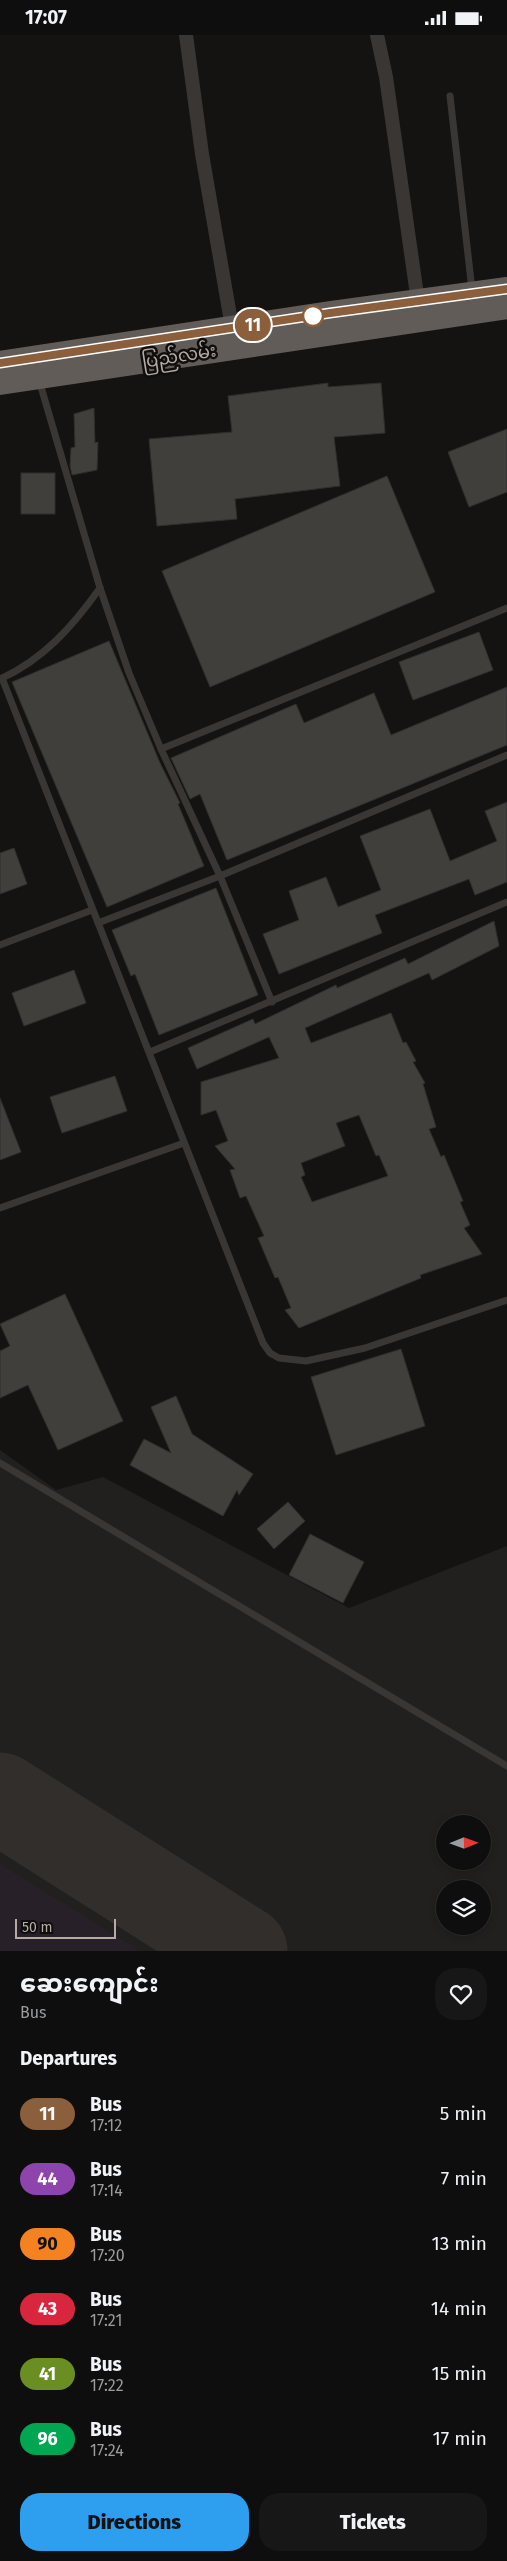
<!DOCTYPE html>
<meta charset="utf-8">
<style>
body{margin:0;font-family:"Fira Sans","Noto Sans Myanmar",sans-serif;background:#181717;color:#f1f3f6;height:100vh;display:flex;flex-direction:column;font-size:19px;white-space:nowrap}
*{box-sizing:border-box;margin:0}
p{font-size:16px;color:#9b9c9e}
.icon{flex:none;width:28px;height:28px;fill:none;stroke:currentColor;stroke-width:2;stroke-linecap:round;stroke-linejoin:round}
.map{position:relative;height:1916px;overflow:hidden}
.details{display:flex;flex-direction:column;background:#0f0e0e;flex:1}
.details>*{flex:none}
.badge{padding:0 10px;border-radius:16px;font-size:18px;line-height:32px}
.needle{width:32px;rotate:89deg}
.tools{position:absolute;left:436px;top:1780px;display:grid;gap:10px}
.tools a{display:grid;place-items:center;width:55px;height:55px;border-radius:50%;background:#0f0e0e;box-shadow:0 2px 8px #0003,0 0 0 1px #2f2e2e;font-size:25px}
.scale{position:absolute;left:15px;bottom:12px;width:101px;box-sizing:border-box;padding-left:5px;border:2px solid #b4aba4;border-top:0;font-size:14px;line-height:18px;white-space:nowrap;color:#b4aba4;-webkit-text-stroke:4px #0f0e0d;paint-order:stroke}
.map>.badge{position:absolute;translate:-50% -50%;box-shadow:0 0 0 2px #fff}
h2{padding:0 20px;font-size:19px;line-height:45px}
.round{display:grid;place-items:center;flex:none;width:52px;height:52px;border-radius:20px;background:#181717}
.summary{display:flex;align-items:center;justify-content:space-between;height:85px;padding:0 20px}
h1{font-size:24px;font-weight:800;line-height:38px}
.primary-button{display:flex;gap:10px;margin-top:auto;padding:10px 20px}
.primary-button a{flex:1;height:58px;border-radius:20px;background:#2e9fef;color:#111;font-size:20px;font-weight:800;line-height:58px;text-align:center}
.primary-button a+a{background:#181717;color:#f1f3f6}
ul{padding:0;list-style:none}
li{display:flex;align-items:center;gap:15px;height:65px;padding:0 20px}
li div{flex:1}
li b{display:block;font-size:19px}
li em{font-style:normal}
li .badge{min-width:55px;font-weight:700;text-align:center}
.status{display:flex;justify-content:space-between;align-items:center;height:35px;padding:0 25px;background:#0f0e0e;direction:ltr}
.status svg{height:14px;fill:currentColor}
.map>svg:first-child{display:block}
.built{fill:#21201e;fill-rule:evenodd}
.grass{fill:#282028}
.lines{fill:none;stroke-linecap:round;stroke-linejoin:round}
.runway{stroke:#312e2c;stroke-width:91}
.building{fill:#413f3c;stroke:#302f2c;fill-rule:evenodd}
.service{stroke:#393633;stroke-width:7}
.minor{stroke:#393633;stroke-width:14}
.trunk{stroke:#615c57;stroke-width:24}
.line-casing{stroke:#fff;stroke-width:11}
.line{stroke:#8b5e3c;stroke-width:8}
.stop-dot{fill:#fff;stroke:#8b5e3c;stroke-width:2.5}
.labels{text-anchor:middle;stroke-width:5;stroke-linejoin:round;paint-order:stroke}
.street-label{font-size:18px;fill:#b4aba4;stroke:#0f0e0d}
</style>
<div class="status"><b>17:07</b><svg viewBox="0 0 49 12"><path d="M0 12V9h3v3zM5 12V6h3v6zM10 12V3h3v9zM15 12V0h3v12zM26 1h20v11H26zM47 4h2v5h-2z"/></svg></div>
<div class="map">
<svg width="507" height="1916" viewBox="0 0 507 1916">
<rect width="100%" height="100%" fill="#141312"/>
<path class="built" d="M0,1415l56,40 47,-13 246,131 158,-62v405h-507zM445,1789h37v37h-37zM445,1854h37v37h-37z"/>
<polygon class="grass" points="0,1829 140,1916 0,1916"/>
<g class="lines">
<polyline class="runway" points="0,1763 242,1916"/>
</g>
<g class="building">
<polygon points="328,348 328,352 381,348 385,398 334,402 340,451 235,464 237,484 157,491 149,404 232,397 228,361"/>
<polygon points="94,373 95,408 98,407 97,435 72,440 70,431 71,413 75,412 74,379"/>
<polygon points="507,394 507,457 469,472 448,417"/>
<rect x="21" y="438" width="34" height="41"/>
<polygon points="387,441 435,557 210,652 162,536"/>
<polygon points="479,597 493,635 413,665 399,627"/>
<polygon points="109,606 160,728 180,768 178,769 204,831 107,872 12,647"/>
<polygon points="507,652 507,710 227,825 200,759 190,764 171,723 296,669 304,688 374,658 391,700"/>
<polygon points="507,767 507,847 475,860 469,844 375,880 382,898 279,939 263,899 299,885 289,856 326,842 338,872 381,855 360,801 430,774 450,826 497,806 485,776"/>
<polygon points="14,813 27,849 0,859 0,818"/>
<polygon points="216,853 258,960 159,1000 135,939 131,941 112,895"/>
<path d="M494,886l5,25 -67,34 -3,-7 -124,55 6,15 80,-30 12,30 3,-1 10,19 -3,1 12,21 -2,1 13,43 -7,2 12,28 3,-2 19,46 -3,1 10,23 -6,3 18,26 -62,21 1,3 -122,50 -14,-18 6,-2 -13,-31 -3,1 -17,-40 6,-2 -18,-40 -6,2 -10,-28 5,-1 -20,-23 13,-5 -12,-31 -15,5v-33l78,-24 -10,-21 -72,32 -9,-21 65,-29 2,5 81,-39 1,3 68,-30 3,6zM359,1080l17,41 3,-1 9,21 -76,26 -11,-25 4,-2 -4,-12 44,-17 -9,-23z"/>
<polygon points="74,935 86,968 24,991 12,958"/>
<polygon points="115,1041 127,1076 62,1098 50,1062"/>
<polygon points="0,1063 21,1117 0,1125"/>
<polygon points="65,1259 123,1386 58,1415 28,1350 0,1363 0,1316 10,1311 0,1289"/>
<polygon points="401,1314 425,1391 336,1420 311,1342"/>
<polygon points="176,1361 192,1399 253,1439 239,1460 237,1455 223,1481 130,1430 144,1404 171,1418 151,1372"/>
<polygon points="288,1467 305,1486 274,1514 257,1494"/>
<polygon points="310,1499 364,1527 343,1568 289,1540"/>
</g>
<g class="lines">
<g class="service">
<polyline points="450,61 472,255"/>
<polyline points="39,345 100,553 129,638 161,714 220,841 272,967"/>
<polyline points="2,643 263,1308 270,1318 279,1323 306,1326 365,1313 507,1265"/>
<path d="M0,644c43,-19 73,-53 100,-91"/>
<polyline points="161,714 507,573"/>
<polyline points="98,888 220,841 507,720"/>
<polyline points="0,910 92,875"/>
<polyline points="150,1017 507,867"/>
<polyline points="0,1173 184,1108"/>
<polyline points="0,1428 507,1731"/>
</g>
<g class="minor">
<polyline points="186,0 202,119 233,298"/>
<polyline points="377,0 386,42 418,267"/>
</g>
<g class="trunk">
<polyline points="0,328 330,278 507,254"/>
<polyline points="0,348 507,272"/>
</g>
</g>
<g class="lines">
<g class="line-casing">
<polyline id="line" points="0,328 330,278 507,254"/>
</g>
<use href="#line" class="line"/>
</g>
<circle class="stop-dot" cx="313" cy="281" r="10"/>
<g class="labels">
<g class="street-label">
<text transform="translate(179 321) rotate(-9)" y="6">ပြည်လမ်း</text>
</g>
</g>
</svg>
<div class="tools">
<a><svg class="needle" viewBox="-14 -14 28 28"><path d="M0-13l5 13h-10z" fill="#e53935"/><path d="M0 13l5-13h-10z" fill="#9b9c9e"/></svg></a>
<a><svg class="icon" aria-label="layers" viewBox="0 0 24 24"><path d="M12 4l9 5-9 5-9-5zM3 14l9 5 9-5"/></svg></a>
</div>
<div class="scale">50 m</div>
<b class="badge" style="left:253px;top:290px;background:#8b5e3c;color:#fff">11</b>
</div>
<section class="details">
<div class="summary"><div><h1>ဆေးကျောင်း</h1><p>Bus</p></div><a class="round"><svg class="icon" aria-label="heart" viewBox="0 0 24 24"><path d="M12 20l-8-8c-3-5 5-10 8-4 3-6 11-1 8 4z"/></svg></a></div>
<h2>Departures</h2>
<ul>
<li><span class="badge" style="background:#8b5e3c;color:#fff">11</span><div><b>Bus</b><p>17:12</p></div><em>5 min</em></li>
<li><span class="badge" style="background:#8e44ad;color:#fff">44</span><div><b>Bus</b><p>17:14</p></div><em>7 min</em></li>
<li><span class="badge" style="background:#f58220;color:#111">90</span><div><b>Bus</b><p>17:20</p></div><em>13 min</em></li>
<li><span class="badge" style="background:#d7263d;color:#fff">43</span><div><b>Bus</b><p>17:21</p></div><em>14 min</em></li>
<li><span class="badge" style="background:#6b8e23;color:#fff">41</span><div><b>Bus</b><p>17:22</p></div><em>15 min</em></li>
<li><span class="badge" style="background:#00a651;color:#fff">96</span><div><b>Bus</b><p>17:24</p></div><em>17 min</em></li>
</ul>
<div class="primary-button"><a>Directions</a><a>Tickets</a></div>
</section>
